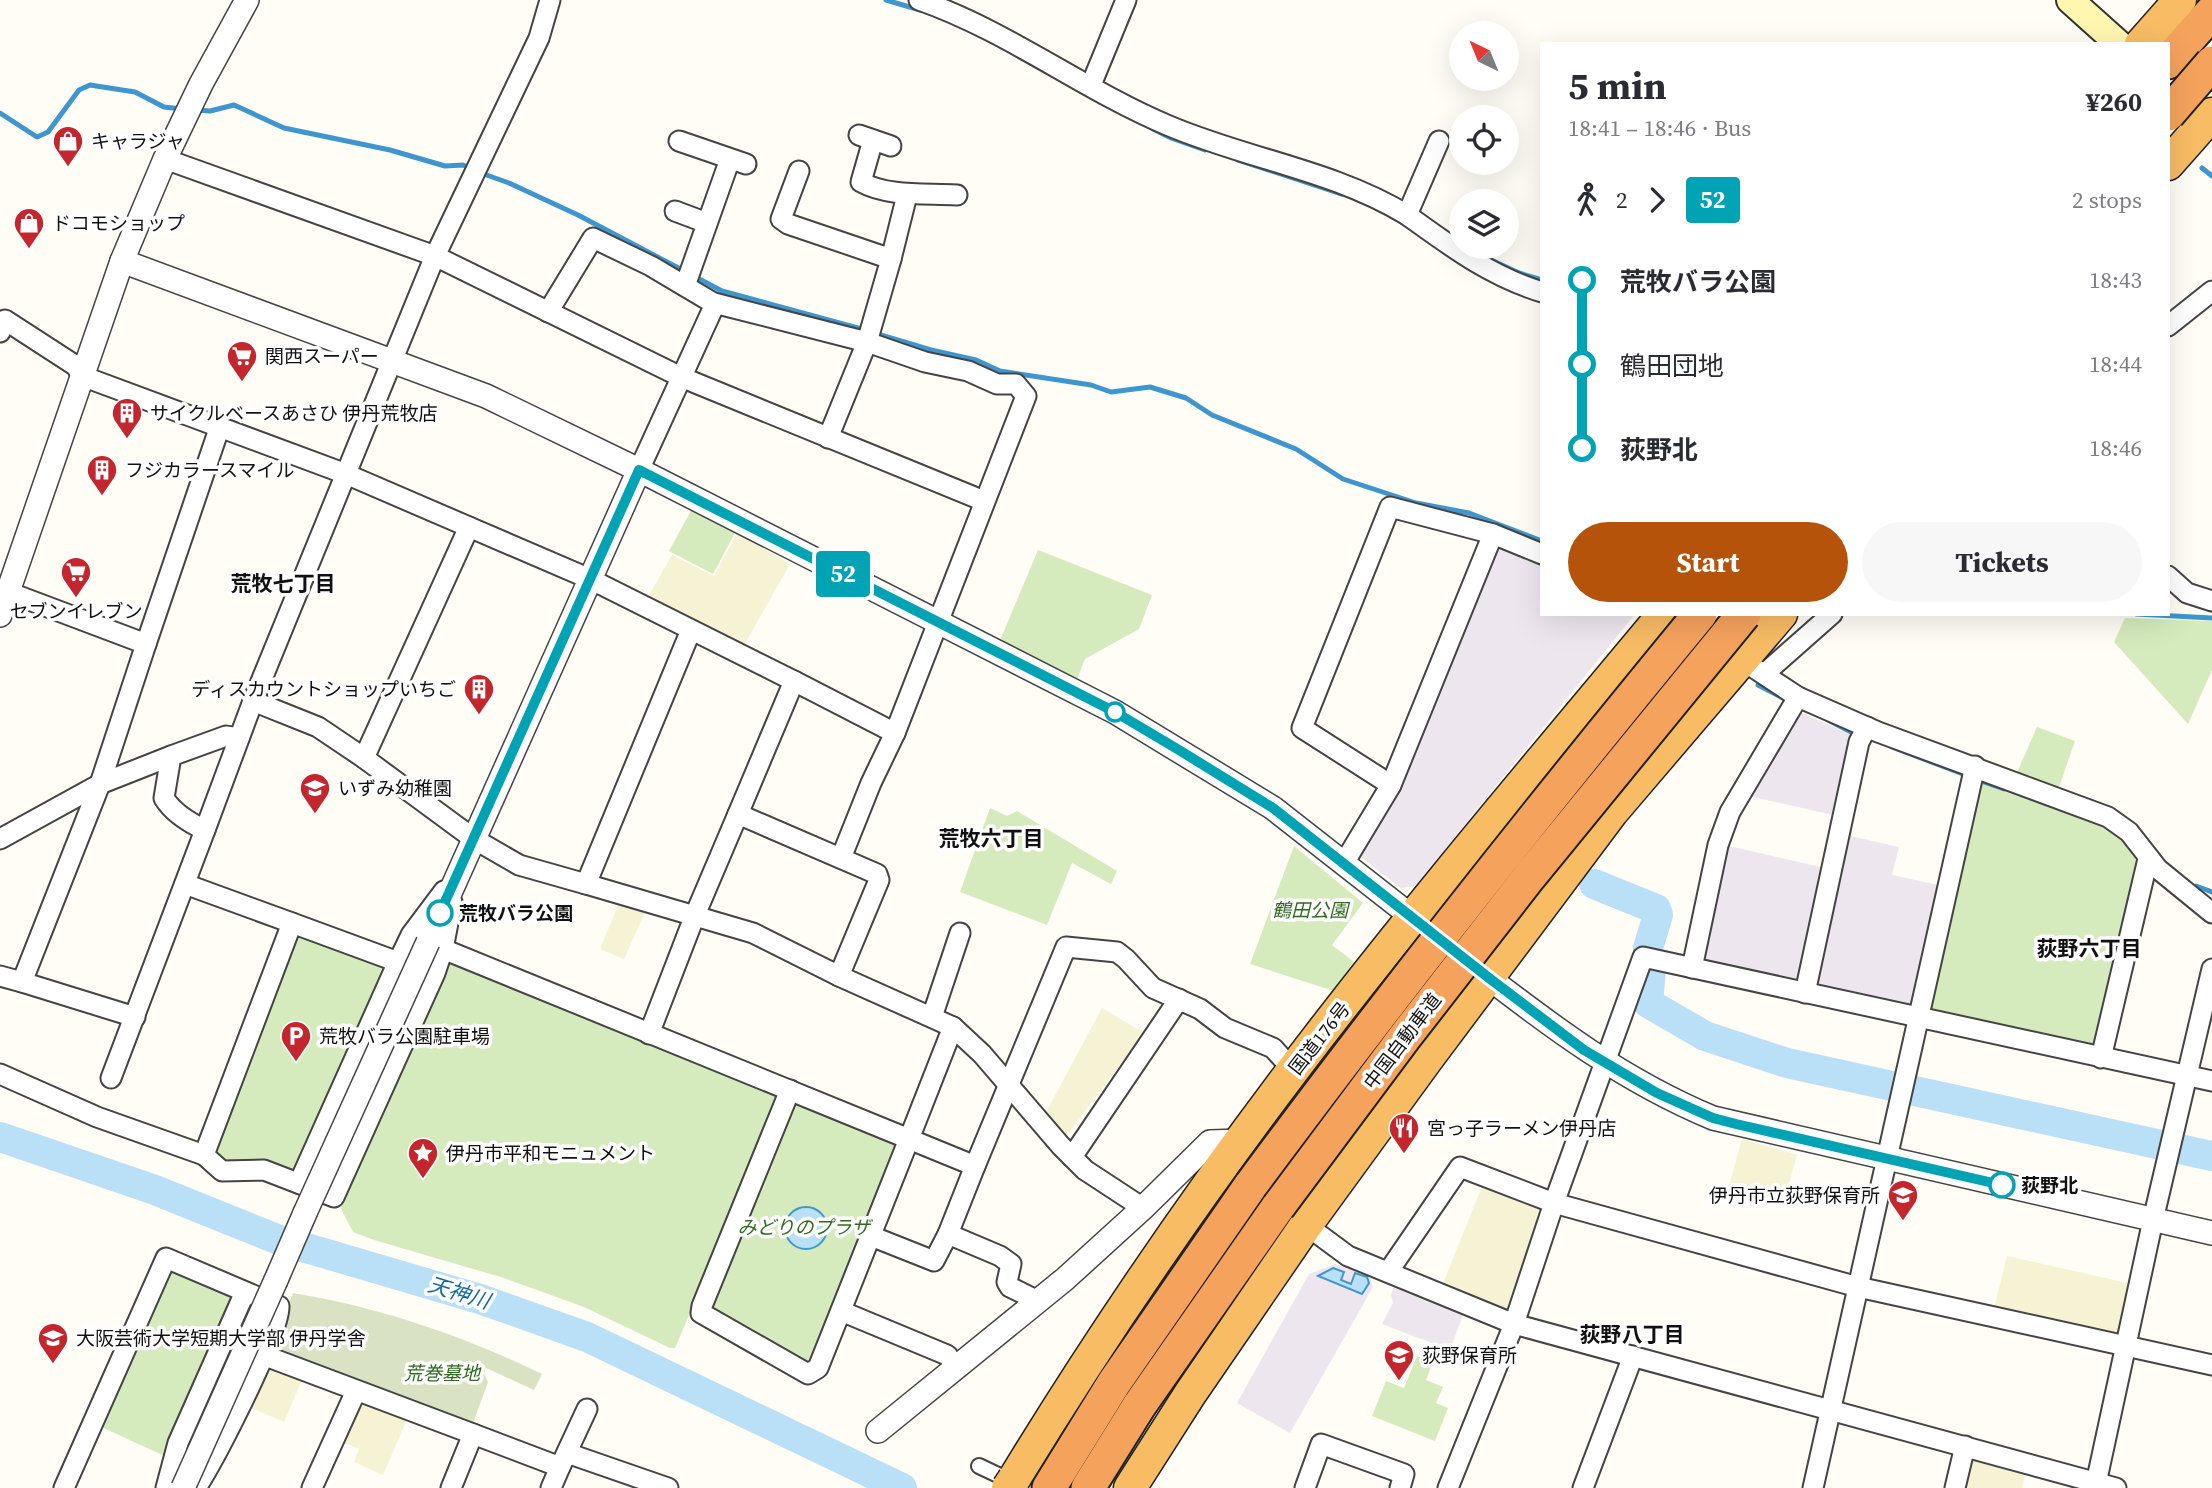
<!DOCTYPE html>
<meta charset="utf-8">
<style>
body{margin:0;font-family:"Source Serif 4","Noto Sans JP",serif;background:#f7f7f7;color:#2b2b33;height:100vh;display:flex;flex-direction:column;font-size:26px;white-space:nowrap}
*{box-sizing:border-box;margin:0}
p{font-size:23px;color:#7c7c81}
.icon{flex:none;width:38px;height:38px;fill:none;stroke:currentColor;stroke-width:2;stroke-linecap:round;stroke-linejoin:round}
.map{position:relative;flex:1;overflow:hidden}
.side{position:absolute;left:1540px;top:42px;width:630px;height:574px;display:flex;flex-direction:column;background:#fff;border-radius:0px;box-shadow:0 7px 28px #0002}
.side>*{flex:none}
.badge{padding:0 14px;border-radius:5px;font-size:24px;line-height:46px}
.needle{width:46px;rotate:317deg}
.controls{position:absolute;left:1449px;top:21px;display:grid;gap:14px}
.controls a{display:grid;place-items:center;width:70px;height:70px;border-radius:50%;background:#fff;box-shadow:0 7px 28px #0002;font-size:35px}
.map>.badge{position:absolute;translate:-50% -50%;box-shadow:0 0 0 4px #fff}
.legs{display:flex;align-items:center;gap:10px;height:77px;padding:0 28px;font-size:23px}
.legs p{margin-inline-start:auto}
.overview{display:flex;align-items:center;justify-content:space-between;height:119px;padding:0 28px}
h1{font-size:38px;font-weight:700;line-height:52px}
.cta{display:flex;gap:14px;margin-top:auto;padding:14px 28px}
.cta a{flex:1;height:80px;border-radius:42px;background:#b45309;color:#fff;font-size:28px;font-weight:700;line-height:80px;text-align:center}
.cta a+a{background:#f7f7f7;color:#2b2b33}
ul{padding:0 28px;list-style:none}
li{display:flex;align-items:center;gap:24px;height:84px;font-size:26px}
li i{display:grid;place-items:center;width:10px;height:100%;margin:0 9px;background:currentColor}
li i::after{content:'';width:18px;height:18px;margin:-9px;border:5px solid;border-radius:50%;background:#fff}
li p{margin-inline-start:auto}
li:first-child i{background:linear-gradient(#0000 50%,currentColor 0)}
li:last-child i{background:linear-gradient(currentColor 50%,#0000 0)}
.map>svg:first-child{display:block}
.industrial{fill:#eee6ef}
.farmland{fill:#f6f3d4}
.green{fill:#d5ebbd}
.cemetery{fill:#d9e3c4}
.water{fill:#b9e0f7;stroke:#3f96cf;stroke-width:2}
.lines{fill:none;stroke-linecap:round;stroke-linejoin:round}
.stream{stroke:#3f96cf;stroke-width:5}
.river{stroke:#b9e0f7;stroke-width:30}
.pedestrian-casing{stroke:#444;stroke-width:18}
.minor-casing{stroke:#444;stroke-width:23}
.tertiary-casing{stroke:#444;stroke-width:26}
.secondary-casing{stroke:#333;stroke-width:30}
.trunk-casing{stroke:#222;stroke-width:35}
.motorway-casing{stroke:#222;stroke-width:37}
.pedestrian{stroke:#fff;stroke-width:14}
.minor{stroke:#fff;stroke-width:19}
.tertiary{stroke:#fff;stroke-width:23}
.secondary{stroke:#fff6b0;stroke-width:26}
.trunk{stroke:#f7bc64;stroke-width:32}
.motorway{stroke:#f5a25d;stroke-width:33}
.tertiary-bridge-casing{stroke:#444;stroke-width:26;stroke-linecap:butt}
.trunk-bridge-casing{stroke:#222;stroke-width:35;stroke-linecap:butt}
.motorway-bridge-casing{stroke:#222;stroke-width:37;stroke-linecap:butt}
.tertiary-bridge{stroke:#fff;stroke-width:23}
.trunk-bridge{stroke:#f7bc64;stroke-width:32}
.motorway-bridge{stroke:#f5a25d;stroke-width:33}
.line-1-casing{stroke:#fff;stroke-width:16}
.line-1{stroke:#00a3b4;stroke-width:10}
.stop-1-dot{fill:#fff;stroke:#00a3b4;stroke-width:3.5}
.labels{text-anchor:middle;stroke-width:7;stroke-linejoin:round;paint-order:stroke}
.poi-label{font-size:19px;fill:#111;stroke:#fff;text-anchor:start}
.park-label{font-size:19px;font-style:italic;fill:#2f6b1f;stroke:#fff}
.stop-label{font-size:19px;font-weight:bold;fill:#111;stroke:#fff;text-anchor:start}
.street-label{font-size:19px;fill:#111;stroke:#fff}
.neighbourhood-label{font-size:21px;font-weight:bold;fill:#111;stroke:#fff}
.water-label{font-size:21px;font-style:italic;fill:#1768a6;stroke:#fff}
</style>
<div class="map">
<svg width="2212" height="1488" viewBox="0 0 2212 1488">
<rect width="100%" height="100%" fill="#fffdf5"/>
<g class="industrial">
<polygon points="1504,544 1542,558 1542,614 1635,614 1415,886 1401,888 1358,855 1496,549"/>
<polygon points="1800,712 1854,736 1837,816 1749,796"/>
<polygon points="1846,835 1899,847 1892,875 1943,886 1917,1003 1909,1009 1820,989 1815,980"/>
<polygon points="1725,845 1825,868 1802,977 1795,984 1706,964 1701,956"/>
<polygon points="1335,1264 1369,1276 1373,1287 1290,1433 1237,1403 1309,1274"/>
<polygon points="1394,1285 1464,1312 1450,1350 1382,1324 1393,1303 1391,1295"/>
</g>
<g class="farmland">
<polygon points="737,533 790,564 743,647 648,597 672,555 714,576"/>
<polygon points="620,901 646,910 624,959 600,949"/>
<polygon points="1102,1008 1144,1033 1065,1138 1044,1116"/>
<polygon points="1742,1139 1797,1155 1783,1205 1728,1189"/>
<polygon points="1483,1184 1543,1208 1543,1213 1509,1307 1504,1310 1442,1286"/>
<polygon points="2007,1256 2132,1284 2120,1332 2114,1336 1994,1309"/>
<polygon points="269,1366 302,1380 284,1422 247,1406"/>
<polygon points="362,1401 407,1419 383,1475 354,1462 359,1449 342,1442 357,1407"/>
<polygon points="1970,1457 2026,1469 2022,1488 1959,1488"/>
</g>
<g class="green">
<polygon points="693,507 735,533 713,574 669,551"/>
<polygon points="1038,550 1152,595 1139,629 1085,659 1075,684 1004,646 1001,638"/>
<polygon points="2125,618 2212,621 2212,670 2188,724 2114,642"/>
<polygon points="2037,727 2075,741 2058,790 2016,775"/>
<path d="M1983,784l122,43c17,10 27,23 35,42l-42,181 -171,-39 50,-224z"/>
<polygon points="990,808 1007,816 1017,811 1117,871 1111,884 1072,863 1047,925 960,892"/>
<polygon points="1294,846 1363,903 1332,945 1354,962 1334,991 1250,964"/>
<polygon points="298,933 384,964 389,971 300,1170 290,1176 223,1167 211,1155"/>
<polygon points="453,962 778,1095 780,1102 675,1348 670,1348 584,1307 504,1278 374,1240 353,1232 339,1205 446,965"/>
<polygon points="791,1101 896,1140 900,1148 813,1361 803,1364 710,1311"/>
<polygon points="170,1269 238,1299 167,1457 99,1426"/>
<polygon points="1417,1356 1433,1362 1426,1380 1443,1387 1436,1403 1448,1408 1435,1441 1372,1416 1386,1381 1404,1388"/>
</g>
<path class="cemetery" d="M293,1293c86,14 171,43 249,81l-8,16 -48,-22 -2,6 4,8 -16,44 -198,-73 -3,-5z"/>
<g class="water">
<circle cx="806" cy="1228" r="21"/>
<polygon points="1333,1268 1344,1272 1341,1280 1351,1284 1355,1273 1367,1277 1369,1283 1362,1294 1318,1276"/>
</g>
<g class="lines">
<g class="stream">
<polyline points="886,0 920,10"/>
<polyline points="196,110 210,111 234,105 284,128 390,150 445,166 463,165 472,169"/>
<polyline points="0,113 37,137 48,132 79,90 90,85 135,92 164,107 182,109"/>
<polyline points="1153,129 1171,138 1205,150"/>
<polyline points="1238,160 1342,194"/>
<polyline points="2202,168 2212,176"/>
<polyline points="481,173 509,183 578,215 722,291 865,330"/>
<polyline points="1489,259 1519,273 1542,280"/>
<polyline points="874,333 931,350 976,360 1000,371 1091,385 1111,392 1150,387 1186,398 1212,415 1296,449 1343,479 1416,503 1469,513 1542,541"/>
<polyline points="2136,614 2212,618"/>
<polyline points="1758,685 1783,698"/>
<polyline points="1828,720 1853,733"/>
<polyline points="1892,747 1963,774"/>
<polyline points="1984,782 2004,789"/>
<polyline points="2196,886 2212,892"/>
</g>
<g class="river">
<polyline points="1594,884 1656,909 1658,915 1648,948"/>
<polyline points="1651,970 1648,1003 1705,1036 1787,1063 2212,1156"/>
<polyline points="0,1137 155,1190 279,1240 480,1299 587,1337 902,1488"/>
</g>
<g class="pedestrian-casing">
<polyline id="pedestrian" points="979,1466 1015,1483"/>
</g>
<g class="minor-casing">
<g id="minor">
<path d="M919,0c89,31 163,89 248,125 79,34 166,45 240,90l32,-74"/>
<polyline points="1091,85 1126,0"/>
<polyline points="859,135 891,146"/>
<path d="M873,140l-12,42c27,15 65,11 96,13"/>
<polyline points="679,141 746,164"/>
<polyline points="165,159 435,256 681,377 984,501"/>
<polyline points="799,171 781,219 788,224 891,259 867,342 828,438"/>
<polyline points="675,211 707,223"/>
<path d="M1407,215c43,31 83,61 135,77"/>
<polyline points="891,259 907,195"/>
<polyline points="685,286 730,159"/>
<polyline points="714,303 867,342 925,362 968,371 997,384 1016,384 1026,396 895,733 871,783 841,858"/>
<polyline points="548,312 593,238 651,266 715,304 639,470"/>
<polyline points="2168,326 2212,291"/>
<polyline points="0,332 5,320 76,366 82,376 346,474 469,527"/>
<polyline points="2168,576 2187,593 2212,601"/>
<polyline points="0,589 146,644 100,784 22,982 135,1017"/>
<polyline points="691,630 586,884 753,933 839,976"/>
<polyline points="146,644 220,426"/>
<polyline points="1742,660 1798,697 1878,732 2108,817 2129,832 2158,869 2212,913"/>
<polyline points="1764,674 1832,614"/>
<polyline points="253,701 318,727 364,758"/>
<polyline points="1391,785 1493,534"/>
<polyline points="738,814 794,681 895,733"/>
<polyline points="205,830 253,701 435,256 539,38 550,0"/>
<polyline points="0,839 100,784 171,756"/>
<polyline points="1344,863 1391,785 1302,728 1390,507 1493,534 1542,554"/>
<polyline points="185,884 292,923"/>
<polyline points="586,884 519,865 474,839 364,758 469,527 590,579 794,681"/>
<polyline points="443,949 909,1139 953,1027"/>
<polyline points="1692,968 1718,845 1730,812 1798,697"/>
<polyline points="0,976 22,982"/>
<polyline points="1805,993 1859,742 1867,727"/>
<polyline points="932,1017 960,933"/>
<polyline points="649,1034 695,915 738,814 877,874 879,880 839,976 953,1027 982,1054 1061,1146 1085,1170 1143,1208"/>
<polyline points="2101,1058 2148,859"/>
<polyline points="0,1074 97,1117 204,1155 222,1171 264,1170 334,1197 435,973 443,949 452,902"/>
<path d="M111,1078l94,-248c-15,-7 -32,-17 -41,-32l7,-42 55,-20 13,2"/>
<polyline points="790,1090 702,1306 701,1313 808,1374 818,1368 909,1139 975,1166 1066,947 1117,952 1126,959 1153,988 1200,1009 1225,1028 1273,1048 1293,1070"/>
<polyline points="204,1155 292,923 398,962 411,935 444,891"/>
<polyline points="1072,1157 1179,999"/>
<polyline points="299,1183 398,962"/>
<polyline points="1306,1225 1348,1256 1514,1324 2116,1488"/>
<polyline points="948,1234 1000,1256 1011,1264 1007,1282 1010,1287 1038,1301"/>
<polyline points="871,1236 934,1261 948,1234 975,1166"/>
<polyline points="1388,1272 1460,1167 1554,1203 1858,1287 2212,1365"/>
<polyline points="841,1311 947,1355 956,1366"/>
<polyline points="263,1355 473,1434"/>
<polyline points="567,1453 668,1488"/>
<path d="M64,1488l102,-230 113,48c1,28 -65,154 -83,182"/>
<polyline points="166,1488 178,1443 245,1292"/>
<polyline points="312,1488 356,1391"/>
<polyline points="451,1488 473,1434 560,1467 587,1409"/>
<polyline points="551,1488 560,1467"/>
<polyline points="1305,1488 1321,1444 1404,1474 1400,1488"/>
<polyline points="1448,1488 1514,1324 1554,1203 1643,957 2212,1081"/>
<polyline points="1583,1488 1633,1356"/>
<polyline points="1813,1488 1975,766"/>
<polyline points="1955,1488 1965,1446"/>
<polyline points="2095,1488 2153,1220 2212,969"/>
</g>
</g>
<g class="tertiary-casing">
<g id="tertiary">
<polyline points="122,261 486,396 639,470 1115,712 1273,808 1425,927"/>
<polyline points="0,615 122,261 165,159 201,84 247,0"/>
<polyline points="428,942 639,470"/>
<path d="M1476,968c76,59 148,113 237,150l499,115"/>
<polyline points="276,1280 305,1213"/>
<polyline points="878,1431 1065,1279 1143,1208 1210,1142 1241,1141"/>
</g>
</g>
<g class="secondary-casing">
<polyline id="secondary" points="2070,0 2119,44"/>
</g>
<g class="trunk-casing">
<g id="trunk">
<polyline points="2141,44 2180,0"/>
<polyline points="2168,164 2212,114"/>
<path d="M1014,1479c86,-141 179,-277 279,-409 118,-156 245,-305 371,-456"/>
<polyline points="1130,1488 1190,1394 1306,1225 1427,1059 1612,812 1781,614"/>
</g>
</g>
<g class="motorway-casing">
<g id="motorway">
<polyline points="2168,62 2212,12"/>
<polyline points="1049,1488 1114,1383 1251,1185"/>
<polyline points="1088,1488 1139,1406 1278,1207"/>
</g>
</g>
<use href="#pedestrian" class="pedestrian"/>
<use href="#minor" class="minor"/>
<use href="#tertiary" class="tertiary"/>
<use href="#secondary" class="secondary"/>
<use href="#trunk" class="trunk"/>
<use href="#motorway" class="motorway"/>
<g class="tertiary-bridge-casing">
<g id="tertiary-bridge">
<polyline points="305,1213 428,942"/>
<polyline points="183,1488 276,1280"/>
</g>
</g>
<g class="trunk-bridge-casing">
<polyline id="trunk-bridge" points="1008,1488 1014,1479"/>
</g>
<g class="motorway-bridge-casing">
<g id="motorway-bridge">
<polyline points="2168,114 2212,63"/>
<path d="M1251,1185c144,-194 295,-384 449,-571"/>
<polyline points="1278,1207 1404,1038 1529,877 1744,614"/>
</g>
</g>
<use href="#tertiary-bridge" class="tertiary-bridge"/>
<use href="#trunk-bridge" class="trunk-bridge"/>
<use href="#motorway-bridge" class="motorway-bridge"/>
</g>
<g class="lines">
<g class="line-1-casing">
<polyline id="line-1" points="440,913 639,470 1115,712 1179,750 1273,808 1489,978 1584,1050 1657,1093 1713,1118 1736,1124 2002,1185"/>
</g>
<use href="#line-1" class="line-1"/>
</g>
<defs>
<g id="shop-pin" transform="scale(1.575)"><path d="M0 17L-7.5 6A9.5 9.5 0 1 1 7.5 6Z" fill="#c4262e" stroke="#fff"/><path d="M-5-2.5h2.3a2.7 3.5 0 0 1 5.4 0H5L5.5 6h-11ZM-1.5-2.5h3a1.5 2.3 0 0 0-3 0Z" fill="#fff"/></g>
<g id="supermarket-pin" transform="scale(1.575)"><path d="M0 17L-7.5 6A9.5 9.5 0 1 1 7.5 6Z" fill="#c4262e" stroke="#fff"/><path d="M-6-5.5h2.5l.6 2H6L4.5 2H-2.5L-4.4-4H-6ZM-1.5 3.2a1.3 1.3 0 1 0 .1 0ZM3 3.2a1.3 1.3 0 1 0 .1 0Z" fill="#fff"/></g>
<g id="building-pin" transform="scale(1.575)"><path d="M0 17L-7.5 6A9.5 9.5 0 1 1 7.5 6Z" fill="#c4262e" stroke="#fff"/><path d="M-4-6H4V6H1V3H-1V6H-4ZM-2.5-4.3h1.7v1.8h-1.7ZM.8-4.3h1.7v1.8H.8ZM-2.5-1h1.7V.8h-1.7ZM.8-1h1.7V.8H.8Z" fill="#fff"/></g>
<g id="school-pin" transform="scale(1.575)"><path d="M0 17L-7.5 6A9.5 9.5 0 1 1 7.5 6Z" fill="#c4262e" stroke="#fff"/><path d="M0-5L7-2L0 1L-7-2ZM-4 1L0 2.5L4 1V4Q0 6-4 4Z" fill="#fff"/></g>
<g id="parking-pin" transform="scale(1.575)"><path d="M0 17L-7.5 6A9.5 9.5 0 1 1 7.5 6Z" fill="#c4262e" stroke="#fff"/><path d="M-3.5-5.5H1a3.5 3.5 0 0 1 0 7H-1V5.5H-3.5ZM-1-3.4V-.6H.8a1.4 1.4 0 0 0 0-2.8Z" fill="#fff"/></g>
<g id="restaurant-pin" transform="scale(1.575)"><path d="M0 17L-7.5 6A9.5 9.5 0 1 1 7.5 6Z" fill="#c4262e" stroke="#fff"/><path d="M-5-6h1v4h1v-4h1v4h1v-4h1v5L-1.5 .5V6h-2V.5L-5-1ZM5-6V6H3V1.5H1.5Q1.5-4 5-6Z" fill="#fff"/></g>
<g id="sight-pin" transform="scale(1.575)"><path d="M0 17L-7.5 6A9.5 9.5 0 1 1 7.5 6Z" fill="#c4262e" stroke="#fff"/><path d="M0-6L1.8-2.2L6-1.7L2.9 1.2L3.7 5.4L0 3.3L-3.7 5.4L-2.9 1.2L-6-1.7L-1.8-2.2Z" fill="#fff"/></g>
<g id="university-pin" transform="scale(1.575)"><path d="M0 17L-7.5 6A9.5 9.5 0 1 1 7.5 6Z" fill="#c4262e" stroke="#fff"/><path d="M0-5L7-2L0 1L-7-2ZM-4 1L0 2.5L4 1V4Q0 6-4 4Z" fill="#fff"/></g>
</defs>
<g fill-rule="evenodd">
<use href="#shop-pin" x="68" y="141"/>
<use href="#shop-pin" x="29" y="223"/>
<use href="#supermarket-pin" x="242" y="356"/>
<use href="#building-pin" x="127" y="413"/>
<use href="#building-pin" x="102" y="470"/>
<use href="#supermarket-pin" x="76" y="572"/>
<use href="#building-pin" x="479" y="689"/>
<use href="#school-pin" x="315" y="788"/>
<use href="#parking-pin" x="296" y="1036"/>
<use href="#restaurant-pin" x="1404" y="1128"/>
<use href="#sight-pin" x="423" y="1153"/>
<use href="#school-pin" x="1903" y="1195"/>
<use href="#university-pin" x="53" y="1338"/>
<use href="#school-pin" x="1399" y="1355"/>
</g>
<g class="stop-1-dot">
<circle cx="1115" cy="712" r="9"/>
<circle cx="440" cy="913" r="12"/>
<circle cx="2002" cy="1185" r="12"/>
</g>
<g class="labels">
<g class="poi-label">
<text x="91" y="148">キャラジャ</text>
<text x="52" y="230">ドコモショップ</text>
<text x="265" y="363">関西スーパー</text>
<text x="150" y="420">サイクルベースあさひ 伊丹荒牧店</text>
<text x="125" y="477">フジカラースマイル</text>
<text x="76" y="618" text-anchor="middle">セブンイレブン</text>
<text x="456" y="696" text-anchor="end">ディスカウントショップいちご</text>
<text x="338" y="795">いずみ幼稚園</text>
<text x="319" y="1043">荒牧バラ公園駐車場</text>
<text x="1427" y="1135">宮っ子ラーメン伊丹店</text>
<text x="446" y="1160">伊丹市平和モニュメント</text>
<text x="1880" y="1202" text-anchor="end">伊丹市立荻野保育所</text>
<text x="76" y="1345">大阪芸術大学短期大学部 伊丹学舎</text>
<text x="1422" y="1362">荻野保育所</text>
</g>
<g class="park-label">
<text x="1310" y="917">鶴田公園</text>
<text x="804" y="1234">みどりのプラザ</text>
<text x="442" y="1380">荒巻墓地</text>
</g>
<g class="stop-label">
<text x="459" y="920">荒牧バラ公園</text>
<text x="2021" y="1192">荻野北</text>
</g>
<g class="street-label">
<text transform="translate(1319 1038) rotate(-52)" y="7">国道176号</text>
<text transform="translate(1402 1041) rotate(-53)" y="7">中国自動車道</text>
</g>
<g class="neighbourhood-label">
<text x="283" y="591">荒牧七丁目</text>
<text x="991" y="846">荒牧六丁目</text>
<text x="2089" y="956">荻野六丁目</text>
<text x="1632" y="1342">荻野八丁目</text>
</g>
<g class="water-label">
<text transform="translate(459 1293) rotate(17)" y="7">天神川</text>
</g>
</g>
</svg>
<div class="controls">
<a><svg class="needle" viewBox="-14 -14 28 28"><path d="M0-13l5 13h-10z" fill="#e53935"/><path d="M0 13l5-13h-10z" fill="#7c7c81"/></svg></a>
<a><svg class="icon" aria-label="locate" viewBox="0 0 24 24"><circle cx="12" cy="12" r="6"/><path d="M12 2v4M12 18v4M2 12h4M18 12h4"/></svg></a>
<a><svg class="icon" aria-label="layers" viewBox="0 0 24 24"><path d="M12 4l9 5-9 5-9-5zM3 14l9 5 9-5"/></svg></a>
</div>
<b class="badge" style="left:843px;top:574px;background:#00a3b4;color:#fff">52</b>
<section class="side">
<div class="overview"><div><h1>5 min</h1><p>18:41 – 18:46 · Bus</p></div><b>¥260</b></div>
<div class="legs"><svg class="icon" aria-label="walk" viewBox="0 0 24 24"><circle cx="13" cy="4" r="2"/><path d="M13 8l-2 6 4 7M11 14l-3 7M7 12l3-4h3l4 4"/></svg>2<svg class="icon" aria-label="forward" viewBox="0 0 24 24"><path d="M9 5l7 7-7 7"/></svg><b class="badge" style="background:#00a3b4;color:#fff">52</b><p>2 stops</p></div>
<ul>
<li><i style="color:#00a3b4"></i><b>荒牧バラ公園</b><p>18:43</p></li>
<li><i style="color:#00a3b4"></i><span>鶴田団地</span><p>18:44</p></li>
<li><i style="color:#00a3b4"></i><b>荻野北</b><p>18:46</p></li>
</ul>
<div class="cta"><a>Start</a><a>Tickets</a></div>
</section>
</div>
